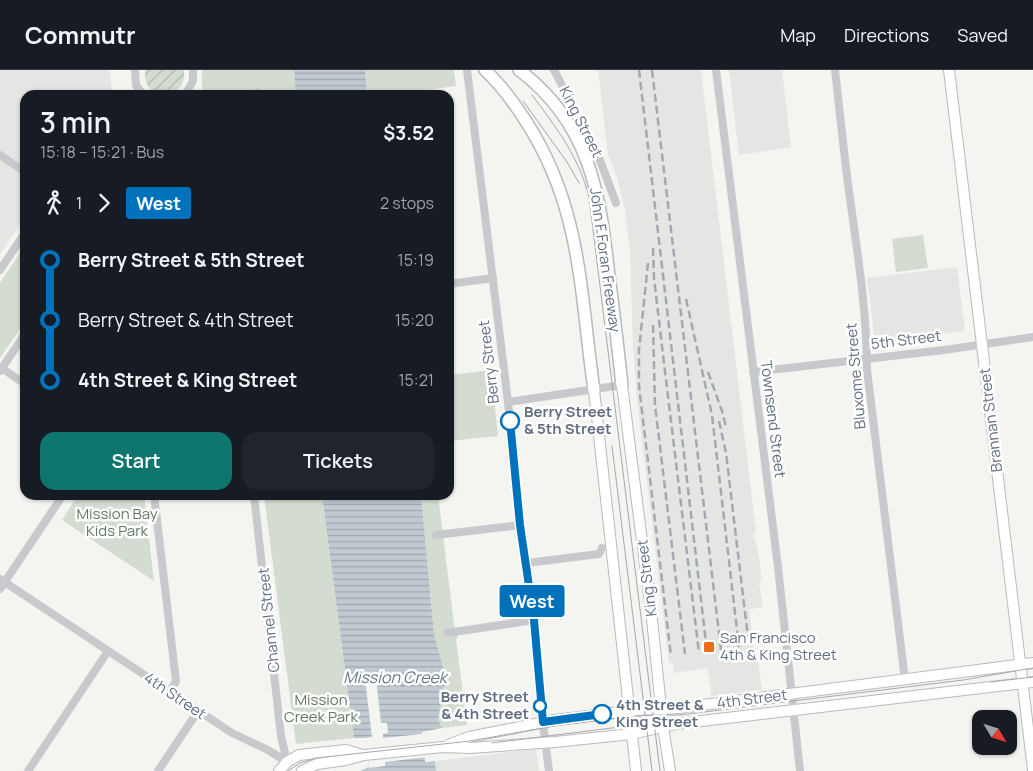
<!DOCTYPE html>
<meta charset="utf-8">
<style>
body{margin:0;font-family:Manrope,sans-serif;background:#20242c;color:#f1f3f6;height:100vh;display:flex;flex-direction:column;font-size:19px;white-space:nowrap}
*{box-sizing:border-box;margin:0}
p{font-size:16px;color:#9ea1a6}
.icon{flex:none;width:28px;height:28px;fill:none;stroke:currentColor;stroke-width:2;stroke-linecap:round;stroke-linejoin:round}
.map{position:relative;flex:1;overflow:hidden}
.panel{position:absolute;left:20px;top:20px;width:434px;height:410px;display:flex;flex-direction:column;background:#171b24;border-radius:15px;box-shadow:0 1px 4px #0004}
.panel>*{flex:none}
.badge{padding:0 10px;border-radius:4px;font-size:18px;line-height:32px}
.needle{width:32px;rotate:128deg}
.controls{position:absolute;left:972px;top:640px;display:grid;gap:10px}
.controls a{display:grid;place-items:center;width:45px;height:45px;border-radius:10px;background:#171b24;box-shadow:0 1px 4px #0004;font-size:25px}
.map>.badge{position:absolute;translate:-50% -50%;box-shadow:0 0 0 2px #fff}
.legs{display:flex;align-items:center;gap:8px;height:55px;padding:0 20px;font-size:16px}
.legs p{margin-inline-start:auto}
.overview{display:flex;align-items:center;justify-content:space-between;height:85px;padding:0 20px}
h1{font-size:28px;font-weight:600;line-height:38px}
.button{display:flex;gap:10px;margin-top:auto;padding:10px 20px}
.button a{flex:1;height:58px;border-radius:15px;background:#0f766e;color:#fff;font-size:20px;font-weight:600;line-height:58px;text-align:center}
.button a+a{background:#20242c;color:#f1f3f6}
ul{padding:0 20px;list-style:none}
li{display:flex;align-items:center;gap:18px;height:60px;font-size:19px}
li i{display:grid;place-items:center;width:8px;height:100%;margin:0 6px;background:currentColor}
li i::after{content:'';width:12px;height:12px;margin:-6px;border:4px solid;border-radius:50%;background:#171b24}
li p{margin-inline-start:auto}
li:first-child i{background:linear-gradient(#0000 50%,currentColor 0)}
li:last-child i{background:linear-gradient(currentColor 50%,#0000 0)}
header{display:flex;align-items:center;gap:30px;box-sizing:border-box;height:70px;padding:0 25px;background:#171b24;border-bottom:1px solid #363941}
header strong{font-size:24px}
nav{display:flex;gap:28px;margin-inline-start:auto;font-size:18px}
.map>svg:first-child{display:block}
.built{fill:#e5e5e4}
.park{fill:#d4dcd1}
.garden{fill:url(#garden-furrows)}
.water{fill:url(#water-rules)}
.pier{fill:#f4f5f0}
.lines{fill:none;stroke-linecap:round;stroke-linejoin:round}
.major-casing{stroke:#b7babe;stroke-width:12}
.highway-casing{stroke:#b6b9bc;stroke-width:14}
.minor{stroke:#c7c9cd;stroke-width:8}
.major{stroke:#fff;stroke-width:10}
.highway{stroke:#fff;stroke-width:11}
.tram{stroke:#a4a8af;stroke-width:1}
.rail{stroke:#a4a8af;stroke-width:2.5;stroke-dasharray:8 4;stroke-linecap:butt}
.line-1-casing{stroke:#fff;stroke-width:11}
.line-1{stroke:#0072bc;stroke-width:8}
.stop-1-dot{fill:#fff;stroke:#0072bc;stroke-width:2.5}
.poi-dot{fill:#ec6a19;stroke:#fff;stroke-width:2}
.labels{text-anchor:middle;stroke-width:5;stroke-linejoin:round;paint-order:stroke}
.street-label{font-size:15px;fill:#626f83;stroke:#fff}
.stop-label{font-size:15px;font-weight:bold;fill:#626f83;stroke:#fff;text-anchor:start}
.park-label{font-size:15px;fill:#627a61;stroke:#fff}
.poi-label{font-size:15px;fill:#626f83;stroke:#fff;text-anchor:start}
.water-label{font-size:16px;font-style:italic;fill:#637888;stroke:#fff}
</style>
<header>
<strong>Commutr</strong>
<nav><a>Map</a><a>Directions</a><a>Saved</a></nav>
</header>
<div class="map">
<svg width="1033" height="701" viewBox="0 0 1033 701">
<defs>
<pattern id="garden-furrows" width="10" height="10" patternUnits="userSpaceOnUse" patternTransform="scale(1.25)"><rect width="10" height="10" fill="#d4dcd1"/><path d="M-1 1l2-2M0 10L10 0M9 11l2-2" fill="none" stroke="#afb7af"/></pattern>
<pattern id="water-rules" width="6" height="5" patternUnits="userSpaceOnUse" patternTransform="scale(1.25)"><rect width="6" height="5" fill="#c1cad1"/><path d="M0 2.5h6" fill="none" stroke="#a0a8af"/></pattern>
</defs>
<rect width="100%" height="100%" fill="#f4f5f0"/>
<g class="built">
<polygon points="0,0 109,0 113,25 25,25 25,146 0,184"/>
<polygon points="598,0 701,0 756,462 753,464 758,480 762,511 759,512 763,537 749,539 754,582 757,582 762,620 711,626 708,598 674,603 672,593 669,593 637,330 633,277 630,179 625,141 617,108 608,84"/>
<polygon points="729,0 782,0 791,77 739,85"/>
<polygon points="957,197 965,261 875,271 867,208"/>
<polygon points="536,679 539,701 436,701 435,691"/>
</g>
<g class="park">
<polygon points="202,0 294,0 296,25 205,25 202,17"/>
<polygon points="365,0 454,0 456,16 391,25 367,25"/>
<polygon points="923,165 928,198 896,202 892,169"/>
<polygon points="25,175 25,252 0,288 0,213"/>
<polygon points="491,300 498,366 449,371 449,305"/>
<polygon points="78,425 144,425 154,511 62,450"/>
<polygon points="264,425 322,425 354,668 296,674"/>
<polygon points="421,425 438,425 454,554 458,568 456,569 467,655 442,658 438,651 445,611 444,601 434,564"/>
</g>
<path class="garden" d="M145,0h39c4,32 -43,33 -39,0z"/>
<g class="water">
<polygon points="294,0 365,0 367,25 296,25"/>
<polygon points="322,425 421,425 434,564 444,601 445,611 438,650 442,658 422,662 425,692 435,691 436,701 360,701 369,697 366,668 354,668"/>
</g>
<polygon class="pier" points="376,608 381,653 387,653 388,663 383,664 383,668 422,664 422,662 435,661 435,663 425,664 427,687 385,692 385,696 369,698 366,668 372,667 365,609"/>
<g class="lines">
<g class="major-casing">
<g id="major">
<polyline points="949,0 1033,700"/>
<polyline points="622,315 652,549 663,657 670,701"/>
<polyline points="594,320 636,701"/>
<polyline points="448,675 469,667 555,650 619,642 679,638 1033,593"/>
<polyline points="279,701 287,692 299,685 346,680 363,685"/>
<polyline points="302,701 317,694 346,690 364,685 443,677 470,678 555,672 631,664 676,654 1033,612"/>
</g>
</g>
<g class="highway-casing">
<g id="highway">
<path d="M485,0c16,15 30,34 42,53 55,86 53,170 67,267"/>
<path d="M519,0c71,53 81,124 90,206 5,36 9,73 13,109"/>
</g>
</g>
<g class="minor">
<polyline points="135,0 136,15 143,25"/>
<polyline points="467,0 508,332 520,455 534,550 541,637 549,701"/>
<polyline points="554,0 598,85 616,133"/>
<polyline points="716,0 778,497 800,701"/>
<path d="M835,0c5,43 9,86 15,129 8,57 17,114 17,171l38,310"/>
<polyline points="257,22 258,25"/>
<polyline points="185,25 193,11 193,0"/>
<polyline points="0,85 25,102"/>
<polyline points="0,200 25,163"/>
<polyline points="449,214 493,208"/>
<polyline points="0,297 25,314"/>
<polyline points="0,301 25,264"/>
<polyline points="753,302 944,280 1033,267"/>
<polyline points="508,332 622,315"/>
<polyline points="154,425 176,611 170,622"/>
<polyline points="254,425 281,666 287,692"/>
<polyline points="436,465 520,455"/>
<polyline points="527,493 599,484 602,478"/>
<polyline points="0,509 232,663 268,680 287,692"/>
<polyline points="0,519 63,425"/>
<polyline points="447,563 534,550"/>
<polyline points="28,701 108,581"/>
<polyline points="158,701 198,641"/>
</g>
<use href="#major" class="major"/>
<use href="#highway" class="highway"/>
<g class="tram">
<path d="M532,25c24,32 47,62 57,102l71,574"/>
<polyline points="523,31 567,92 579,113"/>
<polyline points="612,376 652,701"/>
<polyline points="991,612 1033,607"/>
<polyline points="492,673 676,650"/>
<polyline points="288,701 300,693 316,688 470,671 554,656 644,645 680,645 963,610 1033,598"/>
</g>
<g class="rail">
<polyline points="639,0 707,581"/>
<polyline points="652,0 721,580"/>
<polyline points="653,178 654,208 664,293 699,583"/>
<polyline points="648,193 639,280 639,316 671,586"/>
<polyline points="686,229 712,345 739,577"/>
<polyline points="653,255 655,335 685,584"/>
<polyline points="708,302 722,341 726,357"/>
<polyline points="719,351 726,383 749,576"/>
</g>
</g>
<g class="lines">
<g class="line-1-casing">
<polyline id="line-1" points="510,351 520,455 534,550 543,652 602,644"/>
</g>
<use href="#line-1" class="line-1"/>
</g>
<g class="stop-1-dot">
<circle cx="510" cy="351" r="9"/>
<circle cx="540" cy="636" r="6"/>
<circle cx="602" cy="644" r="9"/>
</g>
<rect class="poi-dot" x="703" y="571" width="12" height="12" rx="2.5"/>
<g class="labels">
<g class="street-label">
<text transform="translate(581 52) rotate(63)" y="5">King Street</text>
<text transform="translate(605 190) rotate(82)" y="5">John F Foran Freeway</text>
<text transform="translate(906 270) rotate(-7)" y="5">5th Street</text>
<text transform="translate(489 292) rotate(-97)" y="5">Berry Street</text>
<text transform="translate(856 306) rotate(-95)" y="5">Bluxome Street</text>
<text transform="translate(773 349) rotate(83)" y="5">Townsend Street</text>
<text transform="translate(991 350) rotate(-97)" y="5">Brannan Street</text>
<text transform="translate(647 508) rotate(-97)" y="5">King Street</text>
<text transform="translate(269 550) rotate(-96)" y="5">Channel Street</text>
<text transform="translate(175 626) rotate(34)" y="5">4th Street</text>
<text transform="translate(752 629) rotate(-7)" y="5">4th Street</text>
</g>
<g class="stop-label">
<text x="524" y="347">Berry Street<tspan x="524" dy="17">&amp; 5th Street</tspan></text>
<text x="529" y="632" text-anchor="end">Berry Street<tspan x="529" dy="17">&amp; 4th Street</tspan></text>
<text x="616" y="640">4th Street &amp;<tspan x="616" dy="17">King Street</tspan></text>
</g>
<g class="park-label">
<text x="117" y="449">Mission Bay<tspan x="117" dy="17">Kids Park</tspan></text>
<text x="321" y="635">Mission<tspan x="321" dy="17">Creek Park</tspan></text>
</g>
<g class="poi-label">
<text x="720" y="573">San Francisco<tspan x="720" dy="17">4th &amp; King Street</tspan></text>
</g>
<g class="water-label">
<text x="395" y="613">Mission Creek</text>
</g>
</g>
</svg>
<div class="controls">
<a><svg class="needle" viewBox="-14 -14 28 28"><path d="M0-13l5 13h-10z" fill="#e53935"/><path d="M0 13l5-13h-10z" fill="#9ea1a6"/></svg></a>
</div>
<b class="badge" style="left:532px;top:531px;background:#0072bc;color:#fff">West</b>
<section class="panel">
<div class="overview"><div><h1>3 min</h1><p>15:18 – 15:21 · Bus</p></div><b>$3.52</b></div>
<div class="legs"><svg class="icon" aria-label="walk" viewBox="0 0 24 24"><circle cx="13" cy="4" r="2"/><path d="M13 8l-2 6 4 7M11 14l-3 7M7 12l3-4h3l4 4"/></svg>1<svg class="icon" aria-label="forward" viewBox="0 0 24 24"><path d="M9 5l7 7-7 7"/></svg><b class="badge" style="background:#0072bc;color:#fff">West</b><p>2 stops</p></div>
<ul>
<li><i style="color:#0072bc"></i><b>Berry Street &amp; 5th Street</b><p>15:19</p></li>
<li><i style="color:#0072bc"></i><span>Berry Street &amp; 4th Street</span><p>15:20</p></li>
<li><i style="color:#0072bc"></i><b>4th Street &amp; King Street</b><p>15:21</p></li>
</ul>
<div class="button"><a>Start</a><a>Tickets</a></div>
</section>
</div>
